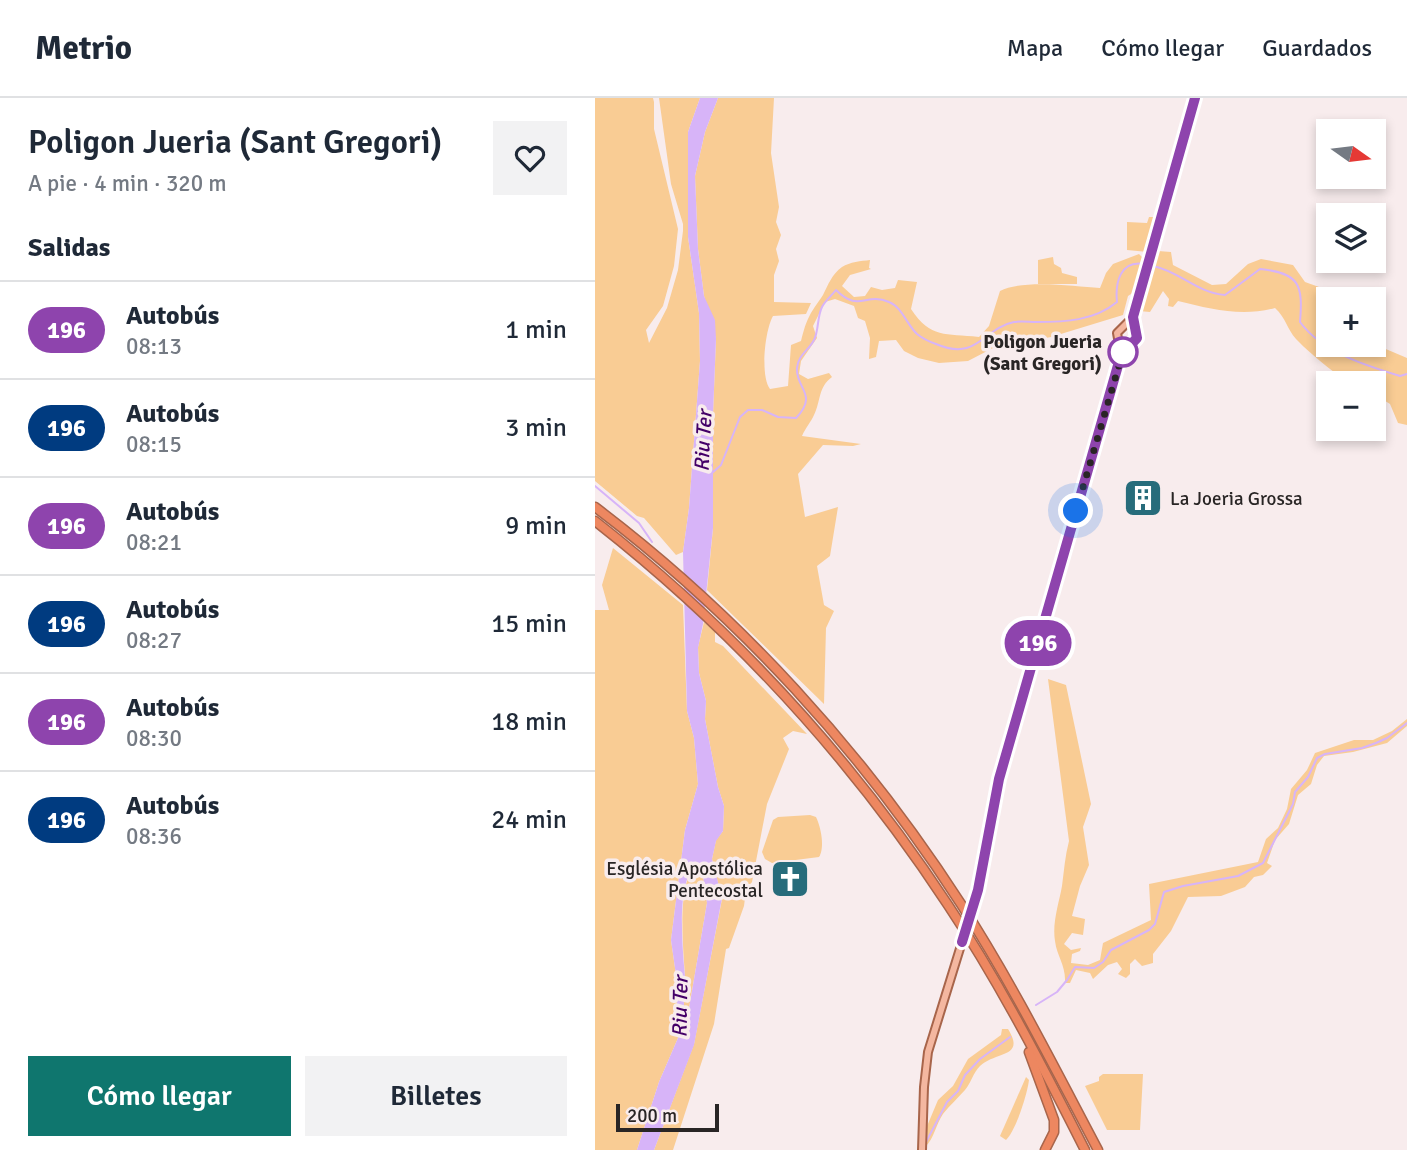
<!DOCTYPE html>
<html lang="es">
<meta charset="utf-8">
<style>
body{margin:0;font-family:Signika,sans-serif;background:#f2f2f3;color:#1f2937;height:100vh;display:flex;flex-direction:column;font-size:26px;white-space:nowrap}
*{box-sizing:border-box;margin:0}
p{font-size:23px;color:#747a83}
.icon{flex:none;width:38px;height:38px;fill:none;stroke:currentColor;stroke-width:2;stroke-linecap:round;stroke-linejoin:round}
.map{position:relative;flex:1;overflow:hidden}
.drawer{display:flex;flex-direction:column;background:#fff;width:595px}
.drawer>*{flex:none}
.badge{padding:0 14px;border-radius:23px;font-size:24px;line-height:46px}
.needle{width:46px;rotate:104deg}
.controls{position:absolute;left:721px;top:21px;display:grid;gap:14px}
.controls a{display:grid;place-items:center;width:70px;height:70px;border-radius:0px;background:#fff;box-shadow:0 4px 10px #0003;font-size:35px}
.scale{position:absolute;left:21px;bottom:18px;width:103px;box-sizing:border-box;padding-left:7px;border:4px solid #292525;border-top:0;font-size:19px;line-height:24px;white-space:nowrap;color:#292525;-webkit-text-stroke:5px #f8eced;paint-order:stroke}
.you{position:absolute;width:35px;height:35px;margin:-18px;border:5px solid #fff;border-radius:50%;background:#1a73e8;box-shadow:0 0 0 10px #1a73e833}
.map>.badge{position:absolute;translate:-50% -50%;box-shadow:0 0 0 4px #fff}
h2{padding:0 28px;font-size:26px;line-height:63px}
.round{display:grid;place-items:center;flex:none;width:74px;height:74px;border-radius:0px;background:#f2f2f3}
.headline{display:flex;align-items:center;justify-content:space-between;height:119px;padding:0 28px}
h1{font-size:33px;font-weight:600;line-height:52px}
.action{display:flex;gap:14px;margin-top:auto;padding:14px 28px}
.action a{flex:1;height:80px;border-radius:0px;background:#0f766e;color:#fff;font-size:28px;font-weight:600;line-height:80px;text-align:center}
.action a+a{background:#f2f2f3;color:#1f2937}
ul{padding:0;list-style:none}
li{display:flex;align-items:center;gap:21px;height:98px;padding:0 28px;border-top:2px solid #e0e1e3}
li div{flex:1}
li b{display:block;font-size:26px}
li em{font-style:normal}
li .badge{min-width:77px;font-weight:700;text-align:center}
header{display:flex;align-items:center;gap:42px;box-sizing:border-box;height:98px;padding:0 35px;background:#fff;border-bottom:2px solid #e0e1e3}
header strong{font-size:33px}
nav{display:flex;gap:38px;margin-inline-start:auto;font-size:24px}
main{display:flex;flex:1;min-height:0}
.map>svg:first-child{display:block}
.green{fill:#f9cc94}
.water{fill:#d7b4f8;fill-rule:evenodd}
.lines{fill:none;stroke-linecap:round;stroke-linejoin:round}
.stream{stroke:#d7b4f8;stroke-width:2}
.major-casing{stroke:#a8654b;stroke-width:10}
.highway-casing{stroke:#a8654b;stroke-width:11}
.major{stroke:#f4b7a0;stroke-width:6}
.highway{stroke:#ed8760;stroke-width:8}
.major-bridge-casing{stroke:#a8654b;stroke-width:10;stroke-linecap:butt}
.major-bridge{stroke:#f4b7a0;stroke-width:6}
.line-casing{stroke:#fff;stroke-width:16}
.line{stroke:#8e44ad;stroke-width:10}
.walk{stroke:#292525;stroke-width:7;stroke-dasharray:0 12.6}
.stop-dot{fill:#fff;stroke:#8e44ad;stroke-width:3.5}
.labels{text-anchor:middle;stroke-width:7;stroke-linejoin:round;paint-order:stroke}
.stop-label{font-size:19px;font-weight:bold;fill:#292525;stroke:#f8eced;text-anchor:end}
.poi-label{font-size:19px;fill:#292525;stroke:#f8eced;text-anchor:start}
.water-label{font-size:21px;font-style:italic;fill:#440068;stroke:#f8eced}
</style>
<header>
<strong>Metrio</strong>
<nav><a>Mapa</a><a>Cómo llegar</a><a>Guardados</a></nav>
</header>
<main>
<section class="drawer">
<div class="headline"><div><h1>Poligon Jueria (Sant Gregori)</h1><p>A pie · 4 min · 320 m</p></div><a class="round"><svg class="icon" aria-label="heart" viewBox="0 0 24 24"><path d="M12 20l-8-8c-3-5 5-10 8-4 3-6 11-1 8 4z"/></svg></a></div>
<h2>Salidas</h2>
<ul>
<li><span class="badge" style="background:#8e44ad;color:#fff">196</span><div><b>Autobús</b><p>08:13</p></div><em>1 min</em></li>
<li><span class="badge" style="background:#003b80;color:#fff">196</span><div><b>Autobús</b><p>08:15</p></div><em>3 min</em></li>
<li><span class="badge" style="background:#8e44ad;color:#fff">196</span><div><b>Autobús</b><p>08:21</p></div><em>9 min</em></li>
<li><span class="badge" style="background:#003b80;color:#fff">196</span><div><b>Autobús</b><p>08:27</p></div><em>15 min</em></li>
<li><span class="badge" style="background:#8e44ad;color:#fff">196</span><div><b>Autobús</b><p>08:30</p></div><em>18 min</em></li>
<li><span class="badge" style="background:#003b80;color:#fff">196</span><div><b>Autobús</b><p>08:36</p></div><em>24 min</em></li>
</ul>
<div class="action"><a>Cómo llegar</a><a>Billetes</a></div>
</section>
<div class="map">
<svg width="812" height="1052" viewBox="0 0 812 1052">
<rect width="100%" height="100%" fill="#f8eced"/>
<g class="green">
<polygon points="0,0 58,0 59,4 59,31 83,131 79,168 68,208 51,232 54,245 72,210 83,172 88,133 88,126 76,86 64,0 105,0 93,34 93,139 104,215 105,263 94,410 88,454 81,457 49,420 42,418 0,383"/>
<path d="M123,0h56l-3,55 8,54 -3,15 5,13 -5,14 3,12 -5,14v27l37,1 -5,11 -33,2c-8,14 -13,60 -3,73l18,-3 3,-41 10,-4c6,-24 9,-27 22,-46 5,-10 9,-21 19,-28 8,-5 19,-6 28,-7l-1,8 2,1 -21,6 -8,11 12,11 11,-1 6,-9 11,3 13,-2 3,-8 19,2 -6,27c20,30 34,24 68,28l10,-11 11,-35c23,-12 73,-5 100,-3l6,-15 7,-9 26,-10 5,5 -7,31 -9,6 -5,19 -72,22 -58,11 -25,13 -29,2 -21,-5 -14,-7 -8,-11 -17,1 -3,16 -7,2 1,-21 -5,-17 -7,-3 -4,-12 -19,-7 -10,3 -12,24 4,12 -16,23 -2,13 9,5 21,-6 3,4c-14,10 -11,24 -18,38 -3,7 -8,12 -12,21l59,8 -8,2 -30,-1 -25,29 7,43 33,-10 -8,49 -13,10 7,39 10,6 -8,17 -2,76 -117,-114 6,-62v-114l3,-75 -12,-43 -6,-47 -3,-73 10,-44z"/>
<polygon points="554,119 562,119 553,154 532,152 532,124 552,125"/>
<path d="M563,153l13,1 2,13 39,20 14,-1 22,-20 13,-5 32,6 12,17 14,5 -2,40 11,6v12l46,-1 33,14v67l-9,-2 -8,-19 -16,-10v-11c-7,0 -16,2 -22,0 -12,-4 -47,-34 -56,-44 -9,-10 -10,-21 -21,-31 -34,9 -64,1 -97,-7l-5,6 -5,-1 1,-7 -6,-8 -13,21 -11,-1z"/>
<polygon points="458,159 459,166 466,170 467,175 482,179 482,186 443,186 443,162"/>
<polygon points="18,450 88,507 92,613 99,640 103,686 90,732 76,842 81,877 83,940 64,984 42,1052 0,1052 0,512 14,512 7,487"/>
<polygon points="109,524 120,533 120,544 128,548 212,636 198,633 188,640 194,651 172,706 157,784 151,792 149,808 134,850 131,851 119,926 78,1052 59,1052 99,946 127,801 117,761 121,742 128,733 129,708 123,689 110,621 111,603 104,575 103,549"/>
<path d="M453,581l18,6 25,119 -8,23 6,38 -9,21 -8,30 13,3 -2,16 -11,-2 -8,11 7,6 10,-2 -1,3 -8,3 -1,9 17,2 12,-5 3,-17 48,-23 -2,-36 109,-22 8,-23 12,-11 9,-19 4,-20 16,-19 8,-17 39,-13h19l19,-9 15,-12v7l-20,17 -34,9 -29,4 -7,9 -6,19 -13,11 -9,29 -14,16 -8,23 5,3 -9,9 -9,2 -9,10 -24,9 -33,1 -17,34 -18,23v9l-11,3 -7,-7 -5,5v10l-4,4 -8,-4 4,-5 -5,-7 -9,3 -15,14 -3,-6 -14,-3 -6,13h-5c1,-18 -8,-26 -10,-42 -3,-18 4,-38 7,-55 2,-15 3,-30 7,-45z"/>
<path d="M215,717l6,2c5,10 9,31 3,40l-47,6 -7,-4 -3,-7 11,-32 5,-3z"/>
<path d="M103,767l4,4 5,34 -21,123c-5,-16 0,-32 -1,-49 -1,-23 -10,-100 13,-112z"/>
<path d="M407,931h6c18,29 -12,22 -28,37 -7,7 -9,17 -15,24 -7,8 -15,15 -22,24 -7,10 -9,25 -18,33v-16l13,-31 15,-14 15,-27 33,-24z"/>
<polygon points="508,976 548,976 545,1032 512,1032 490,988 504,983 504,979"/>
<path d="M431,979l3,3c-2,15 -13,50 -23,60l-6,-4z"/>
</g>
<path class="water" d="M105,0h18l-13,34 -10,44 3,73 6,47 11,24 1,19 -3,75v114l-10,96 -5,24 1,25 7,28 -1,18 13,68 6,19 -1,25 -7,10 -4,18 10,39 -28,147 -40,105h-17l22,-68 19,-44 -2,-63 -5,-35 14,-110 13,-46 -4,-46 -7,-27 -4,-159 6,-44 11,-147 -1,-48 -11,-76v-105zM102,767l5,4 5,34 -21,123c-5,-17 0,-33 -1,-49 -2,-24 -10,-99 12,-112z"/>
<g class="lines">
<g class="stream">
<path d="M558,168c26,5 44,27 72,29l35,-26c40,4 43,16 40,53 22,30 64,43 100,54l7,-2"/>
<path d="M117,375l9,-8 19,-48 8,-7h14l16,7 18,1c23,-24 -1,-30 1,-50 1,-13 12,-18 17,-28 5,-10 3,-23 8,-33 3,-6 10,-12 14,-17 23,23 29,2 53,12 13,5 18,23 28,32 5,4 13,8 19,10 42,18 47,-16 78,-22 7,-1 15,0 22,0 29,0 58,-1 81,-20 -2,-19 3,-42 27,-38"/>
<polyline points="0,388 44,425 57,444"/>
<polyline points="441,907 462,894 472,882 480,869 499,870 508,864 516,852 554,832 560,826 569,794 588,788 643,778 668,765 698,706 700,694 713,679 722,660 730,656 767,650 781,645 792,640 812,625"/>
<polyline points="331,1044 352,1004 363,993 370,977 385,961 415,939"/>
</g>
<g class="major-casing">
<g id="major">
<polyline points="527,255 542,240 538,219 600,0"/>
<polyline points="378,810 404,681 526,257 522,235 538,219"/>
<polyline points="327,1052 329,989 333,954 367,844"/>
</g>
</g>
<g class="highway-casing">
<g id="highway">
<path d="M0,409c144,109 268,245 366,397 51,79 93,163 137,246"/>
<path d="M0,423c138,108 257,238 353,384 52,78 95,162 137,245"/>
<polyline points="434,954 459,1022 459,1034 450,1052"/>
</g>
</g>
<use href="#major" class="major"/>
<use href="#highway" class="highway"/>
<g class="major-bridge-casing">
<polyline id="major-bridge" points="367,844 378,810"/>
</g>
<use href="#major-bridge" class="major-bridge"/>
</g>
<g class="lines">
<g class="line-casing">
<polyline id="line" points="367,844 383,792 404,681 526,257 542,240 538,219 600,0"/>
</g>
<use href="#line" class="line"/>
<polyline class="walk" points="481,413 528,254"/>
</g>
<defs>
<g id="building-square" transform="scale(2.0125)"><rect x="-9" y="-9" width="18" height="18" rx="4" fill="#276c7b" stroke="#f8eced"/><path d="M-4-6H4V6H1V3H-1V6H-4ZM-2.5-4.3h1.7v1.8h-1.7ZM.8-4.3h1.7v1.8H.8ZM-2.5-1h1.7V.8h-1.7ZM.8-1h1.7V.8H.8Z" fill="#fff"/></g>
<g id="church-square" transform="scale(2.0125)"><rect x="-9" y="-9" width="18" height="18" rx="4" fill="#276c7b" stroke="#f8eced"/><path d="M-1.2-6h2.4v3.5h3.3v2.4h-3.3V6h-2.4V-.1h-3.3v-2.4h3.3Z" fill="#fff"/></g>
</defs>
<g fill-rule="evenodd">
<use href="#building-square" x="548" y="400"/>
<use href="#church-square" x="195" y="781"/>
</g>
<circle class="stop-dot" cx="528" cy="254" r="14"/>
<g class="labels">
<g class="stop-label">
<text x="507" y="250">Poligon Jueria<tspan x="507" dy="22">(Sant Gregori)</tspan></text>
</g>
<g class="poi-label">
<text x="575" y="407">La Joeria Grossa</text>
<text x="168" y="777" text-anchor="end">Església Apostólica<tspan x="168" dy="22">Pentecostal</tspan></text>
</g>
<g class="water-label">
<text transform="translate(108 343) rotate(-87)" y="7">Riu Ter</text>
<text transform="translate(85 909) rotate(-89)" y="7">Riu Ter</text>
</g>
</g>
</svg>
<div class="controls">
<a><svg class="needle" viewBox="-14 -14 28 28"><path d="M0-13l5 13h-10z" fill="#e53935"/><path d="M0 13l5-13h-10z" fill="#747a83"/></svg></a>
<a><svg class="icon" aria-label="layers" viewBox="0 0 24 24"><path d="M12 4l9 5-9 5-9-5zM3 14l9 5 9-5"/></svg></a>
<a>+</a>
<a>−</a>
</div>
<div class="scale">200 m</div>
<div class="you" style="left:481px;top:413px"></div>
<b class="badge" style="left:443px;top:545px;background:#8e44ad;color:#fff">196</b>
</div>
</main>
